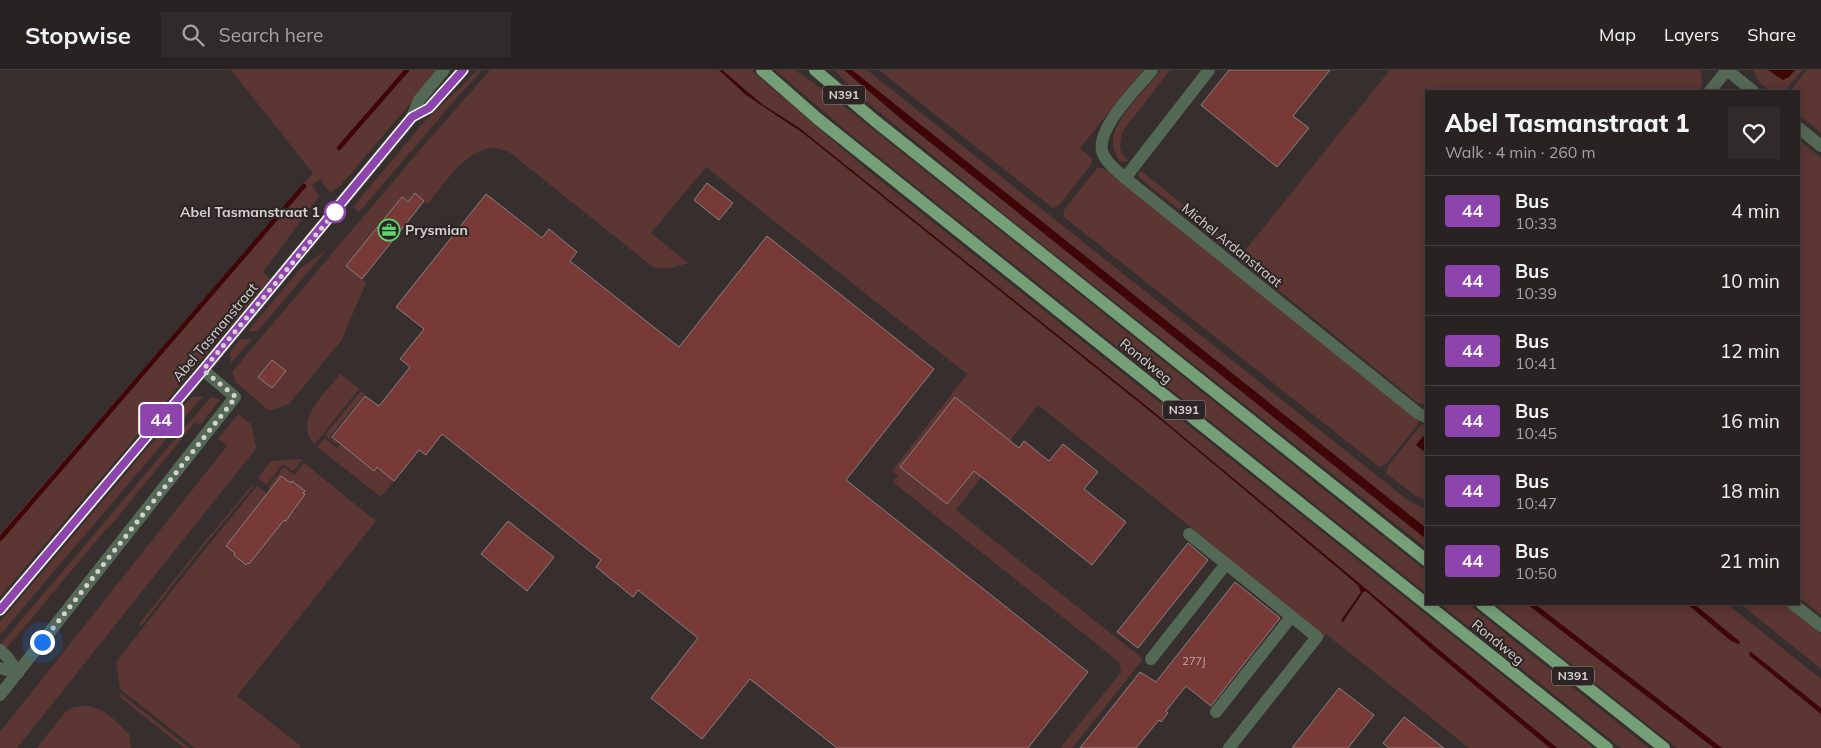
<!DOCTYPE html>
<meta charset="utf-8">
<style>
body{margin:0;font-family:Mulish,sans-serif;background:#302b2a;color:#f1f3f6;height:100vh;display:flex;flex-direction:column;font-size:19px;white-space:nowrap}
*{box-sizing:border-box;margin:0}
p{font-size:16px;color:#a5a4a5}
.icon{flex:none;width:28px;height:28px;fill:none;stroke:currentColor;stroke-width:2;stroke-linecap:round;stroke-linejoin:round}
.map{position:relative;flex:1;overflow:hidden}
.side{position:absolute;left:1425px;top:20px;width:375px;height:515px;display:flex;flex-direction:column;background:#282322;border-radius:0px;box-shadow:0 2px 12px #0003,0 0 0 1px #444040}
.side>*{flex:none}
.badge{padding:0 10px;border-radius:4px;font-size:18px;line-height:32px}
.you{position:absolute;width:25px;height:25px;margin:-12px;border:4px solid #fff;border-radius:50%;background:#1a73e8;box-shadow:0 0 0 8px #1a73e833}
.map>.badge{position:absolute;translate:-50% -50%;box-shadow:0 0 0 2px #fff}
.round{display:grid;place-items:center;flex:none;width:52px;height:52px;border-radius:0px;background:#302b2a}
.summary{display:flex;align-items:center;justify-content:space-between;height:85px;padding:0 20px}
h1{font-size:24px;font-weight:800;line-height:38px}
ul{padding:0;list-style:none}
li{display:flex;align-items:center;gap:15px;height:70px;padding:0 20px;border-top:1px solid #444040}
li div{flex:1}
li b{display:block;font-size:19px}
li em{font-style:normal}
li .badge{min-width:55px;font-weight:700;text-align:center}
header{display:flex;align-items:center;gap:30px;box-sizing:border-box;height:70px;padding:0 25px;background:#282322;border-bottom:1px solid #444040}
header strong{font-size:24px}
nav{display:flex;gap:28px;margin-inline-start:auto;font-size:18px}
.search{width:350px;height:45px;background:#302b2a;display:flex;align-items:center;gap:12px;box-sizing:border-box;padding:0 18px;border-radius:0px;color:#a5a4a5;font-size:19px}
.map>svg:first-child{display:block}
.green{fill:#5c3633}
.water{fill:#3f0507}
.lines{fill:none;stroke-linecap:round;stroke-linejoin:round}
.stream{stroke:#3f0507;stroke-width:4.5}
.building{fill:#783a36;stroke:#898180}
.minor{stroke:#546955;stroke-width:12}
.major{stroke:#759f77;stroke-width:12}
.line-casing{stroke:#fff;stroke-width:11}
.line{stroke:#8e44ad;stroke-width:8}
.walk{stroke:#d6d1d1;stroke-width:5;stroke-dasharray:0 9}
.stop-dot{fill:#fff;stroke:#8e44ad;stroke-width:2.5}
.labels{text-anchor:middle;stroke-width:4;stroke-linejoin:round;paint-order:stroke}
.number-label{font-size:11px;fill:#beabaa}
.shield{fill:#2c2524;stroke:#a39d9d;stroke-width:1}
.shield-label{font-size:12px;font-weight:bold;fill:#d6d1d1}
.stop-label{font-size:14px;font-weight:bold;fill:#d6d1d1;stroke:#2c2524;text-anchor:end}
.poi-label{font-size:14px;font-weight:bold;fill:#d6d1d1;stroke:#2c2524;text-anchor:start}
.street-label{font-size:14px;fill:#d6d1d1;stroke:#2c2524}
</style>
<header>
<strong>Stopwise</strong>
<div class="search"><svg class="icon" aria-label="search" viewBox="0 0 24 24"><circle cx="10" cy="10" r="6"/><path d="M15 15l6 6"/></svg>Search here</div>
<nav><a>Map</a><a>Layers</a><a>Share</a></nav>
</header>
<div class="map">
<svg width="1821" height="678" viewBox="0 0 1821 678">
<rect width="100%" height="100%" fill="#362f2e"/>
<g class="green">
<polygon points="231,0 439,0 341,115 330,123 320,109 312,115 319,126 263,202 270,209 0,527 0,464 313,103"/>
<polygon points="478,0 482,0 454,31 359,142 353,137 423,53"/>
<path d="M490,0h229l27,25 57,38 363,291 192,161 3,7 -20,27 2,3 20,-30 3,-1 57,51 127,106h-81l-143,-114 -2,4 -132,-110 -154,-123 -82,105 187,149 -71,89h-12l61,-76 -2,-10 -226,-180 5,-7 -6,-4 75,-97 -261,-207 -55,66 37,30c-13,4 -21,7 -35,4l-145,-116c-5,-1 -11,-3 -15,-3 -27,1 -50,37 -65,56l-13,-11 -7,9 -6,-5 -55,69 19,17 -25,58 -52,63 -17,6h-4l-32,-28 -4,-10 186,-220z"/>
<polygon points="722,0 751,0 865,98 1594,678 1557,678 1150,339 798,57 763,35"/>
<polygon points="775,0 795,0 825,21 1426,501 1426,523 850,64"/>
<polygon points="834,0 844,0 906,53 1426,469 1426,478 1015,153 861,27"/>
<polygon points="852,0 867,0 1409,431 1426,439 1426,458"/>
<polygon points="879,0 1143,0 1080,78 1092,89 1091,95 1059,135 1053,138"/>
<path d="M1161,0h9l-48,62 -2,15 1,4 7,10 -7,1c-8,-9 -11,-22 -5,-33 7,-17 33,-44 45,-59z"/>
<polygon points="1390,0 1701,0 1702,14 1700,21 1426,21 1426,335 1418,333 1151,117 1140,108 1138,104 1140,100 1243,183"/>
<polygon points="1753,0 1768,0 1779,8 1789,7 1795,0 1802,0 1785,21 1769,21 1760,13"/>
<polygon points="1807,0 1821,0 1821,63 1799,45 1799,21 1790,21"/>
<polygon points="1799,70 1821,88 1821,545 1799,527"/>
<polygon points="1097,98 1103,98 1419,351 1416,357 1386,394 1379,397 1064,147 1064,140"/>
<polygon points="323,182 324,183 258,261 249,261 249,260 300,199"/>
<polygon points="240,269 252,269 231,293 230,282"/>
<path d="M340,304l19,15 -44,55c-23,-23 11,-51 25,-70z"/>
<polygon points="361,321 365,324 330,367 337,372 336,374 325,365"/>
<polygon points="203,326 0,565 0,552 191,327"/>
<polygon points="211,327 220,330 200,355 195,352 108,459 107,458 5,580 0,575"/>
<polygon points="238,344 251,354 256,377 255,380 17,678 0,678 0,662 227,376 218,369"/>
<polygon points="1422,354 1426,357 1426,368 1423,366 1416,375 1426,383 1426,431 1414,425 1386,403 1388,396"/>
<polygon points="324,368 337,378 340,374 374,401 377,397 394,411 381,427 317,377"/>
<polygon points="300,389 302,390 293,401 283,394 266,415 258,408 271,391"/>
<polygon points="304,393 376,451 237,626 301,676 300,678 195,678 120,619 116,592 194,493 257,416 267,424 234,485 246,495 249,494 284,450 286,451 297,438 295,436 304,424 304,421 293,411 291,413 282,406 271,419 268,417 284,397 294,405"/>
<polygon points="254,413 253,417 198,483 141,556 139,554 203,474"/>
<polygon points="1440,534 1468,534 1649,678 1621,678"/>
<polygon points="1495,534 1527,534 1714,678 1677,678"/>
<polygon points="1535,534 1687,534 1730,570 1738,574 1740,572 1739,571 1694,534 1727,534 1821,609 1821,638 1752,583 1749,585 1821,644 1821,678 1722,678"/>
<polygon points="1745,534 1784,534 1821,564 1821,599 1743,536"/>
<polygon points="120,623 187,676 190,678 184,678 121,628"/>
<path d="M85,636c20,1 31,16 44,28l2,14h-94l28,-36 9,-5z"/>
</g>
<g class="water">
<polygon points="719,0 722,0 763,35 798,57 1150,339 1557,678 1550,678 1528,660 1423,572 1366,521 1363,522 1343,552 1341,551 1361,522 1358,515 1166,354 803,63 746,25"/>
<polygon points="844,0 852,0 1426,458 1426,469 906,53"/>
<polygon points="1768,0 1795,0 1789,7 1783,10"/>
<polygon points="1424,366 1426,368 1426,383 1416,375"/>
<polygon points="1527,534 1535,534 1722,678 1714,678"/>
<polygon points="1687,534 1694,534 1739,571 1740,573 1738,574 1730,570"/>
<polygon points="1751,582 1821,638 1821,644 1750,586 1749,583"/>
</g>
<g class="lines">
<g class="stream">
<polyline points="339,78 407,0"/>
<polyline points="0,469 304,116"/>
</g>
</g>
<g class="building">
<polygon points="1229,0 1330,0 1293,46 1309,58 1277,97 1201,35"/>
<polygon points="707,113 733,133 719,150 694,130"/>
<polygon points="415,123 424,131 362,209 346,196 402,127 408,132"/>
<polygon points="486,124 542,168 549,159 577,182 570,191 679,277 767,166 934,299 846,410 1088,602 1028,678 837,678 750,609 702,669 651,628 698,568 638,520 633,527 596,497 601,490 442,364 426,385 419,380 394,411 377,397 374,401 332,367 365,326 379,336 410,297 400,289 424,259 396,237"/>
<polygon points="272,290 286,301 272,318 258,307"/>
<polygon points="955,327 1019,378 1024,371 1049,391 1063,374 1098,402 1084,419 1126,452 1092,495 974,401 947,434 900,397"/>
<polygon points="281,406 291,413 292,411 305,421 303,423 305,424 286,451 284,450 249,494 248,493 246,495 234,485 235,483 226,476"/>
<polygon points="508,451 554,487 527,521 481,484"/>
<polygon points="1188,473 1208,490 1138,578 1117,562"/>
<polygon points="1235,512 1280,548 1211,636 1186,616 1166,641 1168,643 1161,652 1159,650 1136,678 1080,678 1140,602 1156,612"/>
<polygon points="1339,618 1374,645 1348,678 1292,678"/>
<polygon points="1404,647 1444,678 1389,678 1383,673"/>
</g>
<g class="lines">
<g class="minor">
<path d="M1152,0c-15,19 -55,57 -50,81 3,11 15,20 23,27l294,236 7,3"/>
<polyline points="1727,0 1753,21"/>
<polyline points="1710,21 1727,0"/>
<polyline points="412,47 429,38 463,0"/>
<polyline points="1799,58 1821,76"/>
<polyline points="1125,108 1209,0"/>
<polyline points="1189,464 1317,567 1229,678"/>
<polyline points="1793,534 1821,556"/>
<polyline points="0,540 203,300 412,47 419,30 444,0"/>
<polyline points="0,580 8,588 18,603"/>
<polyline points="1151,589 1226,494"/>
<polyline points="0,598 18,603"/>
<polyline points="0,625 235,327 203,300"/>
<polyline points="1216,642 1291,547"/>
</g>
<g class="major">
<polyline points="762,0 818,49 1607,678"/>
<polyline points="815,0 874,50 1426,490"/>
<polyline points="1482,534 1664,678"/>
</g>
</g>
<g class="lines">
<g class="line-casing">
<polyline id="line" points="0,540 203,300 412,47 429,38 463,0"/>
</g>
<use href="#line" class="line"/>
<polyline class="walk" points="42,572 236,327 203,300 335,142"/>
</g>
<defs>
<g id="office-ring" transform="scale(1.125)"><circle r="9.5" fill="#2c2524" stroke="#5dd56c" stroke-width="1.5"/><path d="M-6-3h4V-5.5h4V-3h4V5H-6ZM-1-4.5V-3h2v-1.5ZM-6 0V1H6V0Z" fill="#5dd56c"/></g>
</defs>
<g fill-rule="evenodd">
<use href="#office-ring" x="389" y="160"/>
</g>
<circle class="stop-dot" cx="335" cy="142" r="10"/>
<g class="labels">
<g class="number-label">
<text x="1194" y="595">277J</text>
</g>
<g class="shield">
<rect x="823" y="15.5" width="42" height="19" rx="4"/>
<rect x="1163" y="330.5" width="42" height="19" rx="4"/>
<rect x="1552" y="596.5" width="42" height="19" rx="4"/>
</g>
<g class="shield-label">
<text x="844" y="29">N391</text>
<text x="1184" y="344">N391</text>
<text x="1573" y="610">N391</text>
</g>
<g class="stop-label">
<text x="320" y="147">Abel Tasmanstraat 1</text>
</g>
<g class="poi-label">
<text x="405" y="165">Prysmian</text>
</g>
<g class="street-label">
<text transform="translate(1232 175) rotate(39)" y="5">Michel Ardanstraat</text>
<text transform="translate(215 262) rotate(-50)" y="5">Abel Tasmanstraat</text>
<text transform="translate(1146 291) rotate(39)" y="5">Rondweg</text>
<text transform="translate(1498 572) rotate(39)" y="5">Rondweg</text>
</g>
</g>
</svg>
<div class="you" style="left:42px;top:572px"></div>
<b class="badge" style="left:161px;top:350px;background:#8e44ad;color:#fff">44</b>
<section class="side">
<div class="summary"><div><h1>Abel Tasmanstraat 1</h1><p>Walk · 4 min · 260 m</p></div><a class="round"><svg class="icon" aria-label="heart" viewBox="0 0 24 24"><path d="M12 20l-8-8c-3-5 5-10 8-4 3-6 11-1 8 4z"/></svg></a></div>
<ul>
<li><span class="badge" style="background:#8e44ad;color:#fff">44</span><div><b>Bus</b><p>10:33</p></div><em>4 min</em></li>
<li><span class="badge" style="background:#8e44ad;color:#fff">44</span><div><b>Bus</b><p>10:39</p></div><em>10 min</em></li>
<li><span class="badge" style="background:#8e44ad;color:#fff">44</span><div><b>Bus</b><p>10:41</p></div><em>12 min</em></li>
<li><span class="badge" style="background:#8e44ad;color:#fff">44</span><div><b>Bus</b><p>10:45</p></div><em>16 min</em></li>
<li><span class="badge" style="background:#8e44ad;color:#fff">44</span><div><b>Bus</b><p>10:47</p></div><em>18 min</em></li>
<li><span class="badge" style="background:#8e44ad;color:#fff">44</span><div><b>Bus</b><p>10:50</p></div><em>21 min</em></li>
</ul>
</section>
</div>
